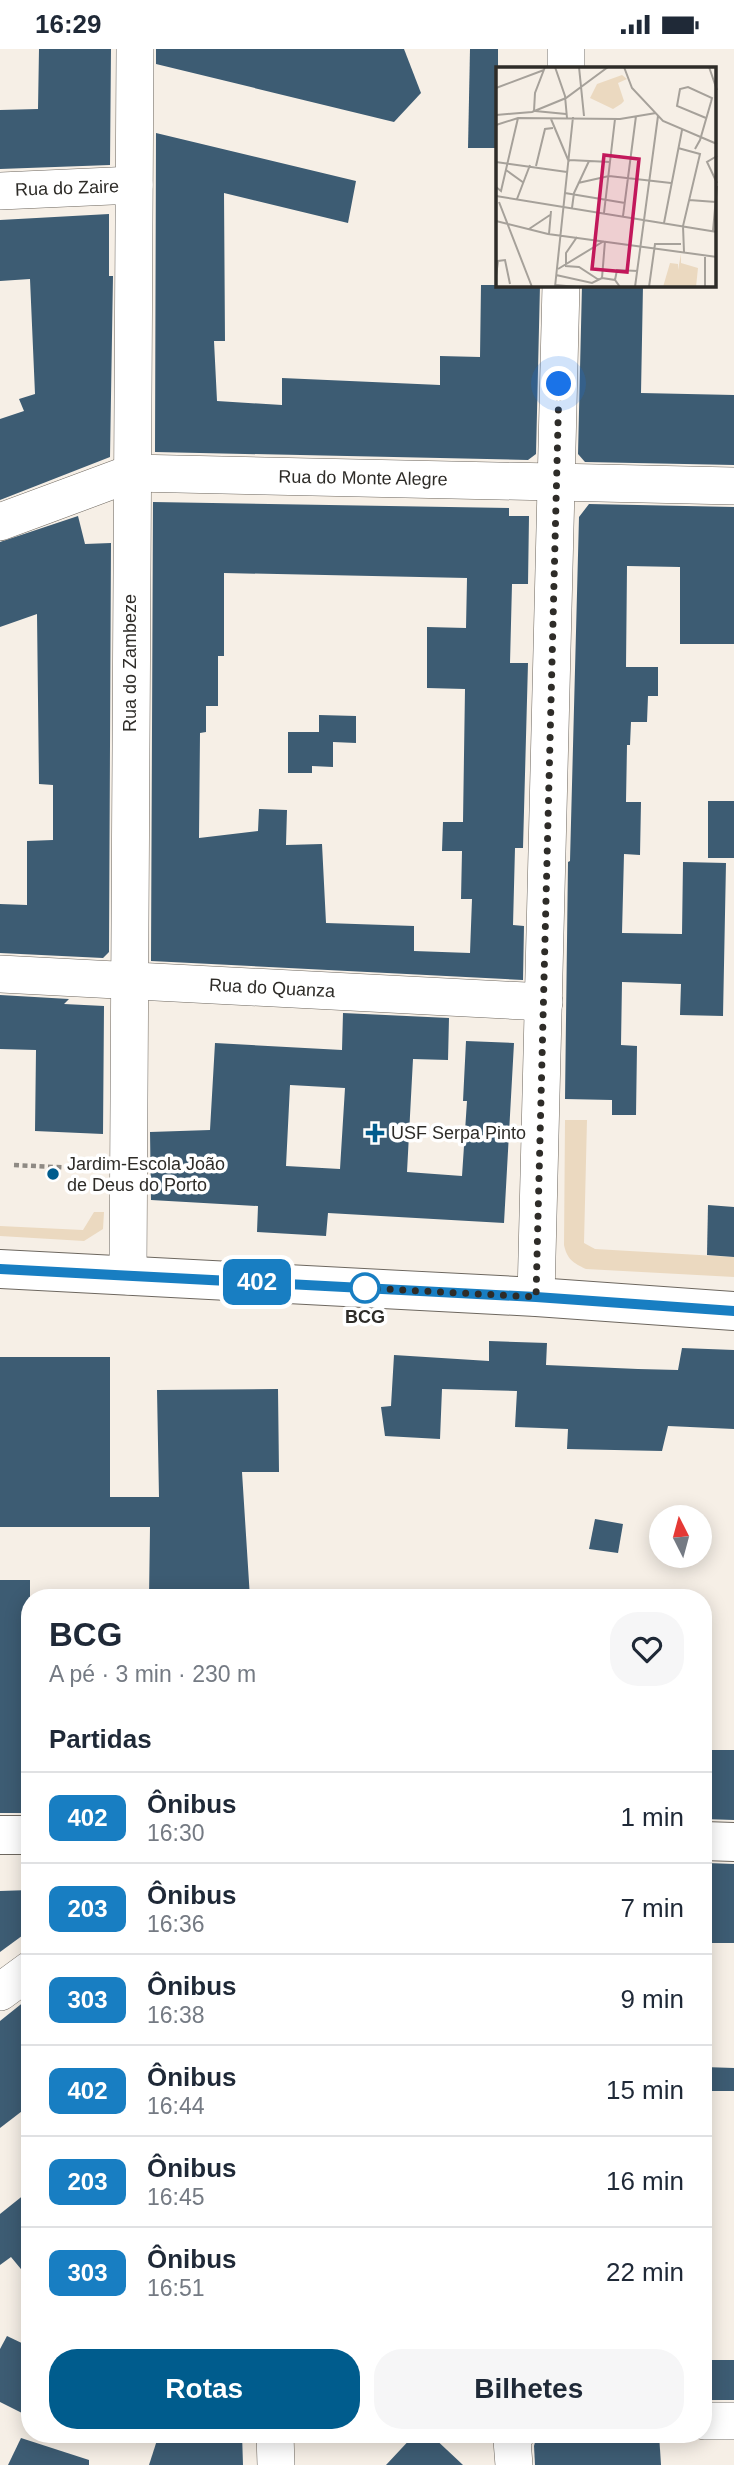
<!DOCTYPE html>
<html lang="pt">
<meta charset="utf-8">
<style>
body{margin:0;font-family:Arial,sans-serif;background:#f6f6f7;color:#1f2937;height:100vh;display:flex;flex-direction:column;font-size:26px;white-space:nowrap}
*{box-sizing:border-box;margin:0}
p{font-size:23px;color:#747a83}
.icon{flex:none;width:38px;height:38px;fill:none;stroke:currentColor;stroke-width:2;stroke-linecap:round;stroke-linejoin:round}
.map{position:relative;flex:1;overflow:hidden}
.panel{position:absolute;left:21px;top:1540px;width:691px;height:854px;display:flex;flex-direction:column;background:#fff;border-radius:28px;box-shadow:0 4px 18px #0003}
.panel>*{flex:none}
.badge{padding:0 14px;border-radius:10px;font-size:24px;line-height:46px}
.needle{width:46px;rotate:354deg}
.tools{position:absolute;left:649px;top:1456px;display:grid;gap:14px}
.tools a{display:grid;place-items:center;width:63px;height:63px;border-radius:50%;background:#fff;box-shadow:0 4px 18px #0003;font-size:35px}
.you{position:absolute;width:35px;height:35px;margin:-18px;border:5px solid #fff;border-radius:50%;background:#1a73e8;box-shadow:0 0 0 10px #1a73e833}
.map>.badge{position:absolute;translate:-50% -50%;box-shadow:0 0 0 4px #fff}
h2{padding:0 28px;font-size:26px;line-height:63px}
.round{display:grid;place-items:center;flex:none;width:74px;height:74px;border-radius:28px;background:#f6f6f7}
.summary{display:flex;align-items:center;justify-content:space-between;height:119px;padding:0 28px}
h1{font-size:33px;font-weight:700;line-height:52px}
.primary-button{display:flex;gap:14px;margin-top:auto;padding:14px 28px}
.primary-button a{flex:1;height:80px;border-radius:28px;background:#005c8d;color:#fff;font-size:28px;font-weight:700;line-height:80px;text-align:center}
.primary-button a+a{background:#f6f6f7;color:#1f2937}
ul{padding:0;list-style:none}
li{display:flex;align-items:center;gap:21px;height:91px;padding:0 28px;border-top:2px solid #e0e1e3}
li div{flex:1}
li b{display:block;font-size:26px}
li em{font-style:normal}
li .badge{min-width:77px;font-weight:700;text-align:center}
.status{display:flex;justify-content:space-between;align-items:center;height:49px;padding:0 35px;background:#fff;direction:ltr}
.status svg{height:19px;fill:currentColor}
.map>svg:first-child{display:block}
.green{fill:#ebd9c0}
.building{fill:#3d5c73;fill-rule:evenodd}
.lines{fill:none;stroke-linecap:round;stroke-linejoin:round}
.minor-casing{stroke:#6d675f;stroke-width:38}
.major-casing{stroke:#6d675f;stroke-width:40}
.path{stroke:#8f8a84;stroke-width:4.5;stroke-dasharray:5 3.5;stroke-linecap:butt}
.minor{stroke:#fff;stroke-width:37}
.major{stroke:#fff;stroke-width:38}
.line-casing{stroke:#fff;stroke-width:16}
.line{stroke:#187ec2;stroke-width:10}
.walk{stroke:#2e2c28;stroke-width:7;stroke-dasharray:0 12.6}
.poi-dot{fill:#005c8d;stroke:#fff;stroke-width:2.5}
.stop-dot{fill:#fff;stroke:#187ec2;stroke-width:3.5}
.labels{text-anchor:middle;stroke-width:7;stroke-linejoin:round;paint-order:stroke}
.street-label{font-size:18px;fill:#2e2c28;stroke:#fff}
.poi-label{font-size:18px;fill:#2e2c28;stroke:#fff;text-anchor:start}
.stop-label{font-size:18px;font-weight:bold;fill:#2e2c28;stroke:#fff}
.inset-road{fill:none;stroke:#a6a19a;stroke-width:2}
.view{fill:#c2185b;fill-opacity:0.15;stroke:#c2185b;stroke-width:3.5}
.inset-edge{fill:none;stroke:#2e2c28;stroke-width:3.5}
</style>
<div class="status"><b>16:29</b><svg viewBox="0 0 49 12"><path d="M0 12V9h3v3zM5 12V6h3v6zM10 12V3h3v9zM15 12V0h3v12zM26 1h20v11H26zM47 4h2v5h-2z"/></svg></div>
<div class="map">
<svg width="734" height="2416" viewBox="0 0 734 2416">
<rect width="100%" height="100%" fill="#f6efe6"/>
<g class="green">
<path d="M565,1071h22l-3,123 11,6 139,8v20l-148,-8c-13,-6 -19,-10 -22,-24z"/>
<polygon points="94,1163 104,1163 103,1180 84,1192 0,1187 0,1177 83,1181"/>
</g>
<g class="building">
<polygon points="39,0 111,0 110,116 0,120 0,61 38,60"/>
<polygon points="156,0 404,0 421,44 394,73 156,15"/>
<polygon points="470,0 498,0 498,99 468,99"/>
<polygon points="156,84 356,132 348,174 224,144 225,292 214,292 217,352 282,356 282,329 440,336 440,307 480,308 481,236 540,236 536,405 528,411 155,403"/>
<polygon points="109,165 109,227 113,227 110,408 0,451 0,370 24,362 19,350 35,345 30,230 0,232 0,171"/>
<polygon points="582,236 643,236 641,344 734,346 734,416 585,413 578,405"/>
<path d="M153,453l356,6v8h20l-1,68h-16l-2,79h18l-5,185h-8l-2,77 11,1 -1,54 -372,-19zM224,524l243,5 -1,50 -39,-1v61l38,1 -2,133h-20l-1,29h20l-1,48h11l-2,54 -56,-2v-25l-88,-3 -4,-79 -36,1 1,-35 -28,-1 -1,22 -59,7 1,-105 6,-1v-26h12v-50h6z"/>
<polygon points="589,455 734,458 734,595 680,595 680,518 627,517 626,618 658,618 658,647 648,647 647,673 631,673 630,696 627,696 626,753 641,753 640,806 624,805 622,884 682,885 683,813 726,814 723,967 680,966 681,935 622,933 621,996 637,997 636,1066 612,1066 612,1051 565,1050 568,813 570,812 579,468"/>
<polygon points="78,467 85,495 111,494 109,903 103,909 0,904 0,855 27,856 27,792 53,791 53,736 39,735 37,565 0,578 0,493"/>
<polygon points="319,666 356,667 356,694 333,693 333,718 312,717 312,724 288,724 288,683 319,683"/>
<rect x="708" y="752" width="26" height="57"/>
<polygon points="0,946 69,950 64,955 104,957 103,1085 35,1082 36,1001 0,1000"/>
<path d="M343,964l106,5 -1,42 -35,-1 -6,113 55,4 5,-75h-4l3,-60 48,2 -10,180 -176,-10 -2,23 -69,-4 1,-26 -107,-6 -1,-68 60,-2 5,-87 127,7zM290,1036l55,3 -5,81 -54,-3z"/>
<polygon points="708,1156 734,1158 734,1208 707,1206"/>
<polygon points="489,1292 547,1294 546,1316 638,1320 678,1321 682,1299 734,1301 734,1380 668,1377 662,1402 567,1400 568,1380 515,1378 517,1342 442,1340 440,1390 385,1387 381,1358 391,1357 394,1306 489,1312"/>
<polygon points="0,1308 110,1308 110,1448 159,1448 157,1341 278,1340 279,1423 242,1423 250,1549 149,1549 150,1478 0,1478"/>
<polygon points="595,1470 623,1475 618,1504 589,1500"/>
<rect x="0" y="1531" width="30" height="233"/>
<polygon points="704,1701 734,1701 734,1771 704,1770"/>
<polygon points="707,1814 734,1815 734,1894 707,1894"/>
<polygon points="30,1841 30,1881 0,1903 0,1842"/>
<polygon points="30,1948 30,2056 0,2079 0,1972"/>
<polygon points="704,2018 734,2019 734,2042 704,2042"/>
<polygon points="30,2141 30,2231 11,2208 0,2216 0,2165"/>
<polygon points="7,2287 30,2298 30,2368 0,2353 0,2300"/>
<rect x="704" y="2311" width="30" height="40"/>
<polygon points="159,2385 242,2385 243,2416 149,2416"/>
<polygon points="415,2385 430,2385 463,2416 386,2416"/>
<polygon points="537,2385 659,2385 661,2416 535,2416 534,2397"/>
<polygon points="21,2389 89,2411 89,2416 8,2416"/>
</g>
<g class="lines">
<g class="minor-casing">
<g id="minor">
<polyline points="566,19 566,0"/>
<polyline points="0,142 134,136"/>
<polyline points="0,473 132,424 734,437"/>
<polyline points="0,925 544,953"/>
<polyline points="128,1227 135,0"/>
<polyline points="536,1248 561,236"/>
<polyline points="0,1943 30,1921"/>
<polyline points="704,2372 734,2372"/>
<polyline points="275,2385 276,2416"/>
<polyline points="514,2416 512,2391 516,2385"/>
</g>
</g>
<g class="major-casing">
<g id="major">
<polyline points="0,1220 536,1248 734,1262"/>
<polyline points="0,1786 30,1786"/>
<polyline points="704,1792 734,1793"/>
</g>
</g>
<polyline class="path" points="14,1116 96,1120"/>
<use href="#minor" class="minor"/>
<use href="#major" class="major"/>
</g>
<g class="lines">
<g class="line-casing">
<polyline id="line" points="0,1220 536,1248 734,1262"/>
</g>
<use href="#line" class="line"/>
<polyline class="walk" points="365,1239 536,1248 559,335"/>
</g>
<g class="poi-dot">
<path d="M371.5 1073.5h7v7h7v7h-7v7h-7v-7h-7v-7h7z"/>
<circle cx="53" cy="1125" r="7"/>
</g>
<circle class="stop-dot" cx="365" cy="1239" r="14"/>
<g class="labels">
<g class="street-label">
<text transform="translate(67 139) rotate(-2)" y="6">Rua do Zaire</text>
<text transform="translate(363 429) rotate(1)" y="6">Rua do Monte Alegre</text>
<text transform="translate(130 614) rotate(-90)" y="6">Rua do Zambeze</text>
<text transform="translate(272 939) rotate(3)" y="6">Rua do Quanza</text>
</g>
<g class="poi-label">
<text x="391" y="1090">USF Serpa Pinto</text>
<text x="67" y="1121">Jardim-Escola João<tspan x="67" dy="21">de Deus do Porto</tspan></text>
</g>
<g class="stop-label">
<text x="365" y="1274">BCG</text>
</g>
</g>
<g transform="translate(496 18)">
<rect width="220" height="220" fill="#f6efe6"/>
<path d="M126,8l5,4 -9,4 6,18 -3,3 -8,5 -23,-11 7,-14zM185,187v9l17,5 -2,19h-33l7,-24 8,1v6z" fill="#ebd9c0"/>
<path class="inset-road" d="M59,0l10,29 2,22M83,0l5,49M128,0l8,21 31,33 54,23M213,0l8,23M0,21l48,-18M38,44l1,-18 10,-26M39,44l31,3M0,48l36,-3 34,-14 42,-31M55,52l18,43M0,58l22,-7 102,1 36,-6M182,81l22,6 -17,72 1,26M199,82l5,-9 11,-38 1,-4 -24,-11 -8,2 -3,17 29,12M221,89l-10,6 10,21M73,93l41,2M0,95l71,10M40,99l9,-37 8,-1M10,103l18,13M82,116l31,-7 62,7M0,120l5,4 17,-73M69,126l60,10M0,129l221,36M21,132l13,-34M193,133l27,2M3,135l33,85M76,141l2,-15 15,-32M108,146l11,-94M127,149l13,-100M0,154l52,13 169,23M168,156l18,-93M33,162l21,-14M217,164l4,-45M53,167l2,-23M209,188v32M70,197v-11l11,-16M69,199l14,1 20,13M62,202l46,-28M60,208l36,8 10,-5M0,209l2,-15 7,-1 5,24M106,211l3,-37M106,211l13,2 5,7M119,213l2,-10 21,1M59,218l22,2M59,220l18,-170M139,220l23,-171M153,220l6,-43h26"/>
<path class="view" d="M108,88l35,4 -12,113 -35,-3z"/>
<rect width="220" height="220" class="inset-edge"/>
</g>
</svg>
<div class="tools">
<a><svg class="needle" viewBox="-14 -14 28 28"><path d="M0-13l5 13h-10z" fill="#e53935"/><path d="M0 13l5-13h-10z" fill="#747a83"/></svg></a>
</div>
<div class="you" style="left:559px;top:335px"></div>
<b class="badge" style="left:257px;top:1233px;background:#187ec2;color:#fff">402</b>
<section class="panel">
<div class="summary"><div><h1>BCG</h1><p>A pé · 3 min · 230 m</p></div><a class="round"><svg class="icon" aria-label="heart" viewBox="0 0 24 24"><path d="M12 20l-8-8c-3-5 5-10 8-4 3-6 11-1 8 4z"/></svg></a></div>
<h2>Partidas</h2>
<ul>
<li><span class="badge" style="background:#187ec2;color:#fff">402</span><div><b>Ônibus</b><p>16:30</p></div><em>1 min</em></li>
<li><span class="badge" style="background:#187ec2;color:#fff">203</span><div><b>Ônibus</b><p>16:36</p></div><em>7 min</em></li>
<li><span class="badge" style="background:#187ec2;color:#fff">303</span><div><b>Ônibus</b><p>16:38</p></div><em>9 min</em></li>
<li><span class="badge" style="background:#187ec2;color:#fff">402</span><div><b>Ônibus</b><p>16:44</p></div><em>15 min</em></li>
<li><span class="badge" style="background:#187ec2;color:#fff">203</span><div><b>Ônibus</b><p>16:45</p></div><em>16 min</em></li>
<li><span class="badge" style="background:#187ec2;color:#fff">303</span><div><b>Ônibus</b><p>16:51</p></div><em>22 min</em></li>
</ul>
<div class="primary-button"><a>Rotas</a><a>Bilhetes</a></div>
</section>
</div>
